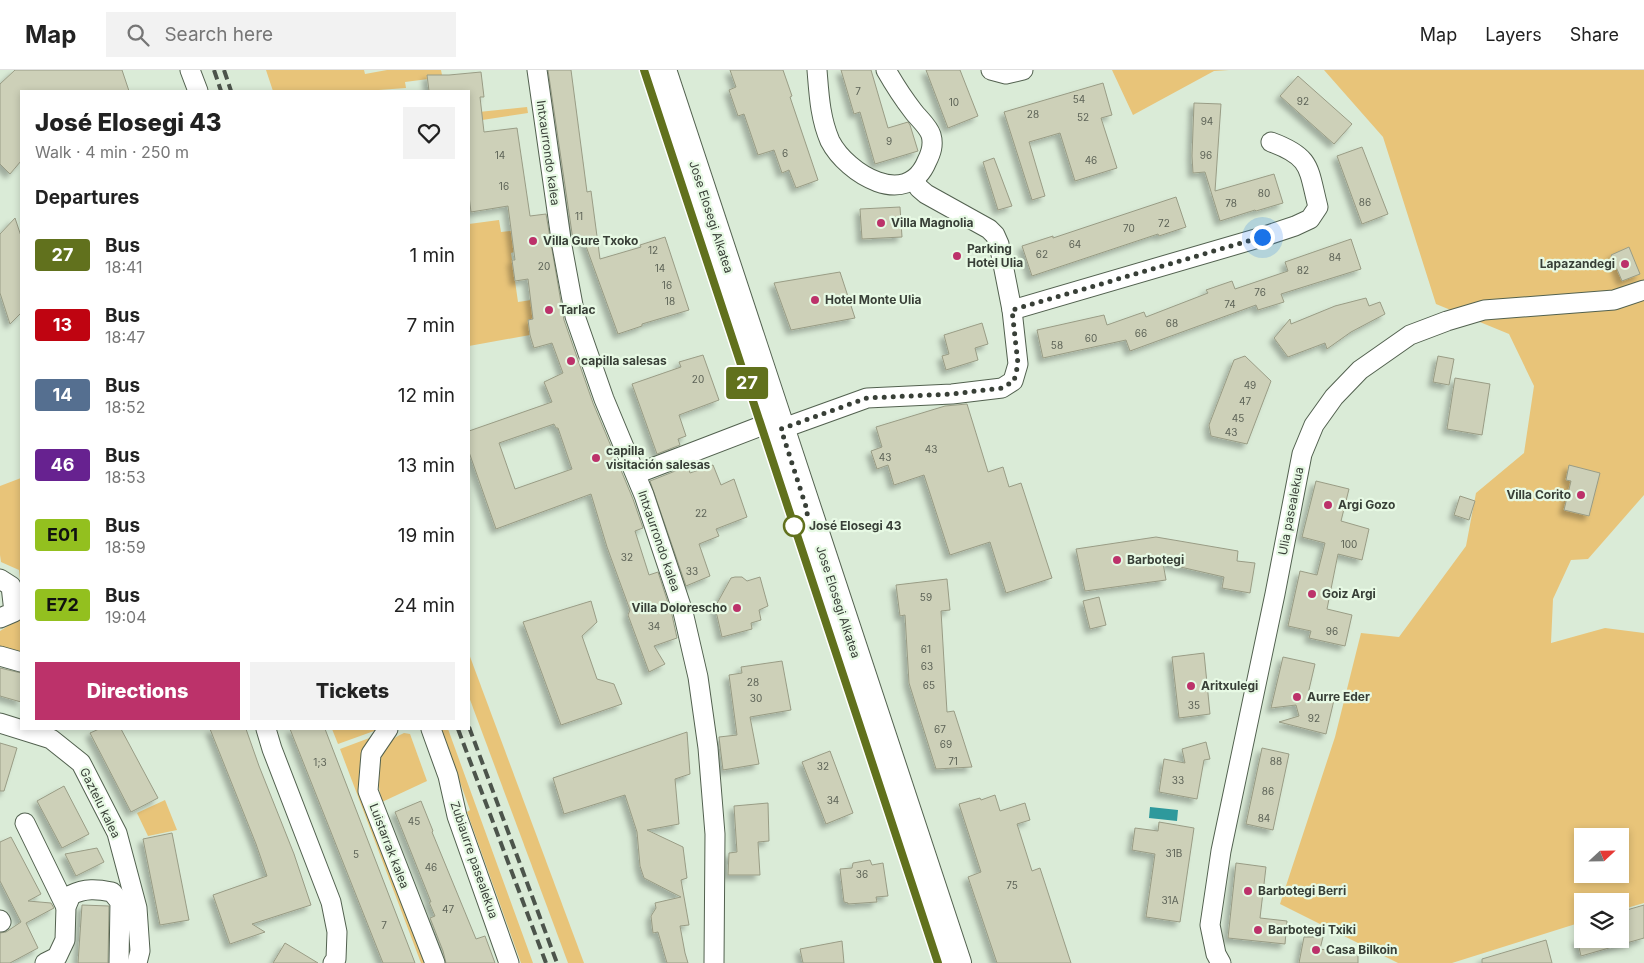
<!DOCTYPE html>
<meta charset="utf-8">
<style>
body{margin:0;font-family:Inter,sans-serif;background:#f2f2f2;color:#222;height:100vh;display:flex;flex-direction:column;font-size:19px;white-space:nowrap}
*{box-sizing:border-box;margin:0}
p{font-size:16px;color:#767676}
.icon{flex:none;width:28px;height:28px;fill:none;stroke:currentColor;stroke-width:2;stroke-linecap:round;stroke-linejoin:round}
.map{position:relative;flex:1;overflow:hidden}
.panel{position:absolute;left:20px;top:20px;width:450px;height:640px;display:flex;flex-direction:column;background:#fff;border-radius:0px;box-shadow:0 2px 8px #0003}
.panel>*{flex:none}
.badge{padding:0 10px;border-radius:4px;font-size:18px;line-height:32px}
.needle{width:32px;rotate:68deg}
.fabs{position:absolute;left:1574px;top:758px;display:grid;gap:10px}
.fabs a{display:grid;place-items:center;width:55px;height:55px;border-radius:0px;background:#fff;box-shadow:0 2px 8px #0003;font-size:25px}
.you{position:absolute;width:25px;height:25px;margin:-12px;border:4px solid #fff;border-radius:50%;background:#1a73e8;box-shadow:0 0 0 8px #1a73e833}
.map>.badge{position:absolute;translate:-50% -50%;box-shadow:0 0 0 2px #fff}
h2{padding:0 15px;font-size:19px;line-height:45px}
.round{display:grid;place-items:center;flex:none;width:52px;height:52px;border-radius:0px;background:#f2f2f2}
.summary{display:flex;align-items:center;justify-content:space-between;height:85px;padding:0 15px}
h1{font-size:24px;font-weight:800;line-height:38px}
.button{display:flex;gap:10px;margin-top:auto;padding:10px 15px}
.button a{flex:1;height:58px;border-radius:0px;background:#bc326a;color:#fff;font-size:20px;font-weight:800;line-height:58px;text-align:center}
.button a+a{background:#f2f2f2;color:#222}
ul{padding:0;list-style:none}
li{display:flex;align-items:center;gap:15px;height:70px;padding:0 15px}
li div{flex:1}
li b{display:block;font-size:19px}
li em{font-style:normal}
li .badge{min-width:55px;font-weight:700;text-align:center}
header{display:flex;align-items:center;gap:30px;box-sizing:border-box;height:70px;padding:0 25px;background:#fff;border-bottom:1px solid #e0e0e0}
header strong{font-size:24px}
nav{display:flex;gap:28px;margin-inline-start:auto;font-size:18px}
.search{width:350px;height:45px;background:#f2f2f2;display:flex;align-items:center;gap:12px;box-sizing:border-box;padding:0 18px;border-radius:0px;color:#767676;font-size:19px}
.map>svg:first-child{display:block}
.green{fill:#e8c479;fill-rule:evenodd}
.water{fill:#2e999c}
.building{fill:#cdd0b8;stroke:#999c85;fill-rule:evenodd;filter:url(#shadow)}
.lines{fill:none;stroke-linecap:round;stroke-linejoin:round}
.street-casing{stroke:#52614f;stroke-width:21}
.secondary-casing{stroke:#52614f;stroke-width:30}
.street{stroke:#fff;stroke-width:19}
.secondary{stroke:#fff;stroke-width:28}
.rail{stroke:#4c544b;stroke-width:4;stroke-dasharray:10 5;stroke-linecap:butt}
.line-casing{stroke:#fff;stroke-width:11}
.line{stroke:#61711d;stroke-width:8}
.walk{stroke:#383f37;stroke-width:5;stroke-dasharray:0 9}
.poi-dot{fill:#bc326a;stroke:#e7f9e4;stroke-width:2}
.stop-dot{fill:#fff;stroke:#61711d;stroke-width:2.5}
.labels{text-anchor:middle;stroke-width:4.5;stroke-linejoin:round;paint-order:stroke}
.number-label{font-size:10px;fill:#5d6357}
.street-label{font-size:12px;fill:#383f37;stroke:#e7f9e4}
.poi-label{font-size:12px;font-weight:bold;fill:#383f37;stroke:#e7f9e4;text-anchor:start}
.stop-label{font-size:12px;font-weight:bold;fill:#383f37;stroke:#e7f9e4;text-anchor:start}
</style>
<header>
<strong>Map</strong>
<div class="search"><svg class="icon" aria-label="search" viewBox="0 0 24 24"><circle cx="10" cy="10" r="6"/><path d="M15 15l6 6"/></svg>Search here</div>
<nav><a>Map</a><a>Layers</a><a>Share</a></nav>
</header>
<div class="map">
<svg width="1644" height="893" viewBox="0 0 1644 893">
<defs>
<filter id="shadow"><feDropShadow dx="-4.5" dy="4.5" stdDeviation="2.5" flood-color="#0004"/></filter>
</defs>
<rect width="100%" height="100%" fill="#daebd7"/>
<g class="green">
<polygon points="266,0 364,0 365,4 387,0 441,0 442,5 428,9 405,12 406,18 365,21 273,21"/>
<polygon points="1112,0 1229,0 1214,1 1133,45"/>
<path d="M1324,0h320v425l-56,64 -17,1 -18,39 -2,44 54,-15 39,5v270l-24,7v-9h-38v21l-130,41h-54l-118,-59 55,-167 26,-104 38,4 67,-91 10,-53 48,-40 10,-67 -25,-52 -73,-30 -53,-167zM1582,766h38v38h-38z"/>
<polygon points="527,37 528,43 469,52 469,43"/>
<polygon points="499,150 501,162 511,161 514,182 511,183 518,232 531,230 533,249 528,250 530,265 469,276 469,154"/>
<polygon points="21,408 21,517 19,500 1,492 0,485 0,416"/>
<polygon points="21,548 21,584 0,578 0,561"/>
<polygon points="469,584 584,893 568,893 469,627"/>
<polygon points="332,659 376,659 374,661 338,674"/>
<polygon points="441,659 448,659 533,893 521,893 467,742 470,740"/>
<path d="M404,663l6,1 17,47 -45,21c-7,-25 -6,-58 22,-69z"/>
<polygon points="372,667 365,681 428,893 421,893 340,679"/>
<polygon points="165,730 177,760 148,766 137,743"/>
</g>
<polygon class="water" points="1150,737 1178,740 1177,751 1149,748"/>
<g class="building">
<polygon points="15,0 122,0 129,21 21,21 21,91 10,104 0,94 0,14"/>
<polygon points="548,0 571,0 587,122 591,121 600,189 641,177 640,175 665,167 689,240 642,254 642,256 618,264 583,168 573,170"/>
<polygon points="730,0 783,0 792,26 790,27 818,110 796,118 789,100 782,103 774,80 758,85 744,44 738,46 729,20 736,17"/>
<polygon points="841,0 871,0 888,58 908,52 910,55 918,81 875,94 860,42 854,44"/>
<polygon points="926,0 960,0 978,46 948,58"/>
<path d="M481,2l3,25h-4l4,35 33,-4 13,88 16,-2 18,106 29,83 40,96 10,29 -8,3 14,44 9,-3 14,43 5,23 -23,8 11,18 -16,8 -21,-57 2,-5 -23,-63 -16,-53 -95,35 -27,-77v-21l83,-29 -8,-20 19,-9 -11,-30 -18,5 -4,-13 -2,-15 5,-1 -5,-40 -13,2 -3,-21h3l-7,-54 -37,6 -2,-16v-105h-40l-2,-16h22zM554,354l2,4h2l14,41 -57,20 -16,-46z"/>
<polygon points="1298,6 1352,54 1334,74 1280,26"/>
<polygon points="1103,13 1112,45 1101,48 1117,98 1075,111 1060,63 1029,72 1045,126 1032,130 1004,42"/>
<polygon points="1194,33 1221,34 1215,121 1274,104 1283,133 1256,141 1255,140 1220,151 1205,102 1193,103 1192,86"/>
<polygon points="1362,77 1388,144 1362,154 1337,86"/>
<polygon points="994,88 1012,136 998,140 983,92"/>
<polygon points="1176,127 1186,157 1159,166 1158,164 1032,206 1022,176 1053,166 1053,168"/>
<polygon points="900,137 902,167 862,169 860,139"/>
<polygon points="15,148 21,166 21,243 10,254 0,223 0,164"/>
<polygon points="1351,169 1361,199 1281,224 1284,232 1258,240 1256,235 1130,281 1126,270 1043,288 1037,260 1104,245 1107,255 1144,242 1146,247 1208,223 1206,220 1232,211 1235,219 1288,201 1285,192"/>
<polygon points="1629,177 1640,204 1622,211 1611,185"/>
<polygon points="840,202 855,248 791,260 774,213"/>
<polygon points="1366,228 1369,236 1380,232 1385,244 1351,262 1327,279 1325,273 1288,287 1274,268 1290,249 1291,254 1335,236"/>
<polygon points="982,253 988,274 975,278 978,290 946,300 942,286 949,284 944,265"/>
<polygon points="703,285 719,330 679,345 686,366 678,369 680,375 657,384 632,314 681,297 679,292"/>
<polygon points="1245,286 1271,311 1247,374 1211,366 1209,355 1234,290"/>
<polygon points="1438,286 1454,289 1449,315 1433,312"/>
<polygon points="1455,308 1490,314 1482,365 1447,359"/>
<polygon points="967,334 988,402 1003,397 1009,417 1021,413 1052,508 1006,523 990,472 950,485 924,405 894,415 888,395 877,399 871,381 882,377 876,357 945,336"/>
<polygon points="713,395 721,415 734,409 747,447 716,459 719,466 699,474 710,506 686,516 650,411 688,396 690,403"/>
<polygon points="1569,395 1600,403 1589,446 1564,440 1571,411 1566,410"/>
<polygon points="1316,411 1349,419 1341,451 1369,459 1362,490 1338,484 1327,539 1352,545 1345,576 1309,568 1311,561 1288,556 1300,501 1317,505 1325,473 1302,467"/>
<polygon points="1460,426 1475,431 1469,450 1454,445"/>
<polygon points="1156,467 1238,481 1237,491 1255,493 1250,523 1222,518 1224,507 1163,493 1166,510 1085,521 1076,479"/>
<polygon points="735,507 742,507 747,511 760,507 768,536 759,540 761,550 751,553 752,559 722,567 715,537 731,508"/>
<polygon points="947,509 950,540 941,541 947,642 954,641 972,697 936,699 909,613 905,545 900,546 896,515"/>
<polygon points="1099,527 1106,555 1090,559 1083,531"/>
<polygon points="591,531 597,552 582,566 597,609 614,614 622,634 561,655 523,552"/>
<polygon points="1204,583 1210,644 1179,648 1172,587"/>
<polygon points="1283,587 1315,594 1308,624 1334,630 1326,664 1279,652 1299,646 1296,635 1271,638"/>
<polygon points="782,591 791,640 750,647 759,694 723,700 719,667 737,665 729,605 742,603 741,597"/>
<polygon points="0,598 21,603 21,632 0,626"/>
<polygon points="99,659 121,659 158,728 131,742 90,663"/>
<polygon points="210,659 246,659 259,696 294,784 311,835 252,854 265,862 230,874 213,825 267,806 256,774"/>
<polygon points="290,659 325,659 415,893 383,893"/>
<polygon points="687,662 690,704 675,709 679,754 647,760 683,777 687,808 681,810 689,855 680,856 685,883 688,893 667,893 658,862 653,863 651,846 656,838 655,833 681,827 644,808 640,796 637,762 625,725 564,744 553,708"/>
<polygon points="1206,672 1210,689 1204,690 1197,729 1159,722 1164,689 1185,693 1182,679"/>
<polygon points="0,673 17,678 4,721 0,721"/>
<polygon points="1262,678 1289,684 1273,760 1246,754"/>
<polygon points="830,681 853,743 826,754 802,692"/>
<polygon points="64,716 89,764 62,778 37,731"/>
<polygon points="995,725 1000,741 1025,733 1030,750 1017,754 1032,801 1040,798 1071,893 997,893 968,807 981,802 959,734 980,728 981,730"/>
<polygon points="421,731 433,761 432,762 476,869 485,866 495,893 446,893 443,881 430,848 435,846 429,832 431,832 395,742"/>
<polygon points="768,733 769,771 758,772 760,805 728,805 729,783 737,782 734,736"/>
<polygon points="1159,752 1194,758 1180,852 1146,847 1155,784 1132,780 1135,758 1158,761"/>
<polygon points="172,763 189,850 160,855 143,769"/>
<polygon points="11,767 41,824 28,831 51,833 54,838 26,853 38,878 10,893 0,893 0,863 6,862 21,852 0,811 0,772"/>
<polygon points="97,778 104,792 76,806 65,784"/>
<polygon points="870,790 872,795 883,793 888,826 876,827 877,832 848,834 848,833 844,832 840,799 852,798 853,793"/>
<polygon points="1236,793 1266,797 1260,848 1287,851 1285,874 1228,868"/>
<polygon points="82,835 109,836 108,893 78,893"/>
<polygon points="1644,835 1644,868 1581,886 1577,869 1620,869 1620,842"/>
<polygon points="1304,867 1323,867 1320,879 1358,885 1358,893 1299,893"/>
<polygon points="1546,870 1552,893 1482,893 1482,889"/>
<polygon points="842,871 844,893 803,893 800,879"/>
<polygon points="285,873 318,893 273,893"/>
</g>
<g class="lines">
<g class="street-casing">
<g id="street">
<polyline points="190,0 198,21"/>
<polyline points="537,0 562,176 575,246 604,329 644,425 683,542 698,607 708,678 715,764 714,893"/>
<path d="M817,0c2,24 3,48 13,71 17,33 77,69 97,20 4,-8 7,-16 4,-26 -3,-9 -12,-16 -18,-24 -10,-13 -19,-27 -27,-41"/>
<polyline points="991,0 1006,4 1023,0"/>
<path d="M914,110l5,8 7,6 63,35 6,6 4,9 13,66 250,-73 33,-11 15,-7 8,-12c-10,-39 -6,-50 -47,-65"/>
<polyline points="781,359 867,328 952,324 1002,318 1013,311 1018,294 1012,240"/>
<polyline points="636,404 761,356"/>
<polyline points="0,509 11,516 14,542 0,548"/>
<polyline points="0,586 21,592"/>
<polyline points="0,653 51,669 81,693 117,763 137,838 140,881 137,893"/>
<polyline points="266,659 272,679 331,832 337,862 336,889 333,893"/>
<polyline points="388,659 371,684 368,721 435,893"/>
<polyline points="431,659 448,706 457,746 509,893"/>
<polyline points="25,753 66,837"/>
<polyline points="0,850 1,852"/>
<path d="M45,893l12,-6 8,-17 1,-33 5,-12c14,-7 26,-6 41,-3l8,10 -1,61"/>
<polyline points="1221,893 1216,884 1210,855 1221,781 1275,524 1302,384 1314,355 1334,327 1360,300 1410,265 1447,251 1484,240 1614,230 1644,220"/>
</g>
</g>
<g class="secondary-casing">
<polyline id="secondary" points="662,0 957,893"/>
</g>
<use href="#street" class="street"/>
<use href="#secondary" class="secondary"/>
<g class="rail">
<polyline points="214,0 221,21"/>
<polyline points="224,0 231,21"/>
<polyline points="469,657 557,893"/>
<polyline points="458,659 546,893"/>
</g>
</g>
<g class="lines">
<g class="line-casing">
<polyline id="line" points="644,0 938,893"/>
</g>
<use href="#line" class="line"/>
<polyline class="walk" points="794,456 808,443 781,359 867,328 952,324 1002,318 1014,311 1018,294 1012,240 1262,167"/>
</g>
<g class="poi-dot">
<circle cx="881" cy="153" r="5"/>
<circle cx="533" cy="171" r="5"/>
<circle cx="957" cy="186" r="5"/>
<circle cx="1625" cy="194" r="5"/>
<circle cx="815" cy="230" r="5"/>
<circle cx="549" cy="240" r="5"/>
<circle cx="571" cy="291" r="5"/>
<circle cx="596" cy="388" r="5"/>
<circle cx="1581" cy="425" r="5"/>
<circle cx="1328" cy="435" r="5"/>
<circle cx="1117" cy="490" r="5"/>
<circle cx="1312" cy="524" r="5"/>
<circle cx="737" cy="538" r="5"/>
<circle cx="1191" cy="616" r="5"/>
<circle cx="1297" cy="627" r="5"/>
<circle cx="1248" cy="821" r="5"/>
<circle cx="1258" cy="860" r="5"/>
<circle cx="1316" cy="880" r="5"/>
</g>
<circle class="stop-dot" cx="794" cy="456" r="10"/>
<g class="labels">
<g class="number-label">
<text x="858" y="25">7</text>
<text x="1079" y="33">54</text>
<text x="1303" y="35">92</text>
<text x="954" y="36">10</text>
<text x="1033" y="48">28</text>
<text x="1083" y="51">52</text>
<text x="1207" y="55">94</text>
<text x="889" y="75">9</text>
<text x="785" y="87">6</text>
<text x="500" y="89">14</text>
<text x="1206" y="89">96</text>
<text x="1091" y="94">46</text>
<text x="504" y="120">16</text>
<text x="1264" y="127">80</text>
<text x="1365" y="136">86</text>
<text x="1231" y="137">78</text>
<text x="579" y="150">11</text>
<text x="1164" y="157">72</text>
<text x="1129" y="162">70</text>
<text x="1075" y="178">64</text>
<text x="653" y="184">12</text>
<text x="1042" y="188">62</text>
<text x="1335" y="191">84</text>
<text x="544" y="200">20</text>
<text x="660" y="202">14</text>
<text x="1303" y="204">82</text>
<text x="667" y="219">16</text>
<text x="1260" y="226">76</text>
<text x="670" y="235">18</text>
<text x="1230" y="238">74</text>
<text x="1172" y="257">68</text>
<text x="1141" y="267">66</text>
<text x="1091" y="272">60</text>
<text x="1057" y="279">58</text>
<text x="698" y="313">20</text>
<text x="1250" y="319">49</text>
<text x="1245" y="335">47</text>
<text x="1238" y="352">45</text>
<text x="1231" y="366">43</text>
<text x="931" y="383">43</text>
<text x="885" y="391">43</text>
<text x="701" y="447">22</text>
<text x="1349" y="478">100</text>
<text x="627" y="491">32</text>
<text x="692" y="505">33</text>
<text x="926" y="531">59</text>
<text x="654" y="560">34</text>
<text x="1332" y="565">96</text>
<text x="926" y="583">61</text>
<text x="927" y="600">63</text>
<text x="753" y="616">28</text>
<text x="929" y="619">65</text>
<text x="756" y="632">30</text>
<text x="1194" y="639">35</text>
<text x="1314" y="652">92</text>
<text x="940" y="663">67</text>
<text x="946" y="678">69</text>
<text x="953" y="695">71</text>
<text x="1276" y="695">88</text>
<text x="320" y="696">1;3</text>
<text x="823" y="700">32</text>
<text x="1178" y="714">33</text>
<text x="1268" y="725">86</text>
<text x="833" y="734">34</text>
<text x="1264" y="752">84</text>
<text x="414" y="755">45</text>
<text x="1174" y="787">31B</text>
<text x="356" y="788">5</text>
<text x="431" y="801">46</text>
<text x="862" y="808">36</text>
<text x="1012" y="819">75</text>
<text x="1170" y="834">31A</text>
<text x="448" y="843">47</text>
<text x="384" y="859">7</text>
</g>
<g class="street-label">
<text transform="translate(548 83) rotate(82)" y="4">Intxaurrondo kalea</text>
<text transform="translate(711 147) rotate(72)" y="4">Jose Elosegi Alkatea</text>
<text transform="translate(1291 441) rotate(-79)" y="4">Ulia pasealekua</text>
<text transform="translate(659 471) rotate(71)" y="4">Intxaurrondo kalea</text>
<text transform="translate(838 532) rotate(72)" y="4">Jose Elosegi Alkatea</text>
<text transform="translate(100 733) rotate(64)" y="4">Gaztelu kalea</text>
<text transform="translate(389 776) rotate(69)" y="4">Luistarrak kalea</text>
<text transform="translate(474 790) rotate(71)" y="4">Zubiaurre pasealekua</text>
</g>
<g class="poi-label">
<text x="891" y="157">Villa Magnolia</text>
<text x="543" y="175">Villa Gure Txoko</text>
<text x="967" y="183">Parking<tspan x="967" dy="14">Hotel Ulia</tspan></text>
<text x="1615" y="198" text-anchor="end">Lapazandegi</text>
<text x="825" y="234">Hotel Monte Ulia</text>
<text x="559" y="244">Tarlac</text>
<text x="581" y="295">capilla salesas</text>
<text x="606" y="385">capilla<tspan x="606" dy="14">visitación salesas</tspan></text>
<text x="1571" y="429" text-anchor="end">Villa Corito</text>
<text x="1338" y="439">Argi Gozo</text>
<text x="1127" y="494">Barbotegi</text>
<text x="1322" y="528">Goiz Argi</text>
<text x="727" y="542" text-anchor="end">Villa Dolorescho</text>
<text x="1201" y="620">Aritxulegi</text>
<text x="1307" y="631">Aurre Eder</text>
<text x="1258" y="825">Barbotegi Berri</text>
<text x="1268" y="864">Barbotegi Txiki</text>
<text x="1326" y="884">Casa Bilkoin</text>
</g>
<g class="stop-label">
<text x="809" y="460">José Elosegi 43</text>
</g>
</g>
</svg>
<div class="fabs">
<a><svg class="needle" viewBox="-14 -14 28 28"><path d="M0-13l5 13h-10z" fill="#e53935"/><path d="M0 13l5-13h-10z" fill="#767676"/></svg></a>
<a><svg class="icon" aria-label="layers" viewBox="0 0 24 24"><path d="M12 4l9 5-9 5-9-5zM3 14l9 5 9-5"/></svg></a>
</div>
<div class="you" style="left:1262px;top:167px"></div>
<b class="badge" style="left:747px;top:313px;background:#61711d;color:#fff">27</b>
<section class="panel">
<div class="summary"><div><h1>José Elosegi 43</h1><p>Walk · 4 min · 250 m</p></div><a class="round"><svg class="icon" aria-label="heart" viewBox="0 0 24 24"><path d="M12 20l-8-8c-3-5 5-10 8-4 3-6 11-1 8 4z"/></svg></a></div>
<h2>Departures</h2>
<ul>
<li><span class="badge" style="background:#61711d;color:#fff">27</span><div><b>Bus</b><p>18:41</p></div><em>1 min</em></li>
<li><span class="badge" style="background:#bf0411;color:#fff">13</span><div><b>Bus</b><p>18:47</p></div><em>7 min</em></li>
<li><span class="badge" style="background:#556f90;color:#fff">14</span><div><b>Bus</b><p>18:52</p></div><em>12 min</em></li>
<li><span class="badge" style="background:#672290;color:#fff">46</span><div><b>Bus</b><p>18:53</p></div><em>13 min</em></li>
<li><span class="badge" style="background:#93c01f;color:#111">E01</span><div><b>Bus</b><p>18:59</p></div><em>19 min</em></li>
<li><span class="badge" style="background:#93c01f;color:#111">E72</span><div><b>Bus</b><p>19:04</p></div><em>24 min</em></li>
</ul>
<div class="button"><a>Directions</a><a>Tickets</a></div>
</section>
</div>
